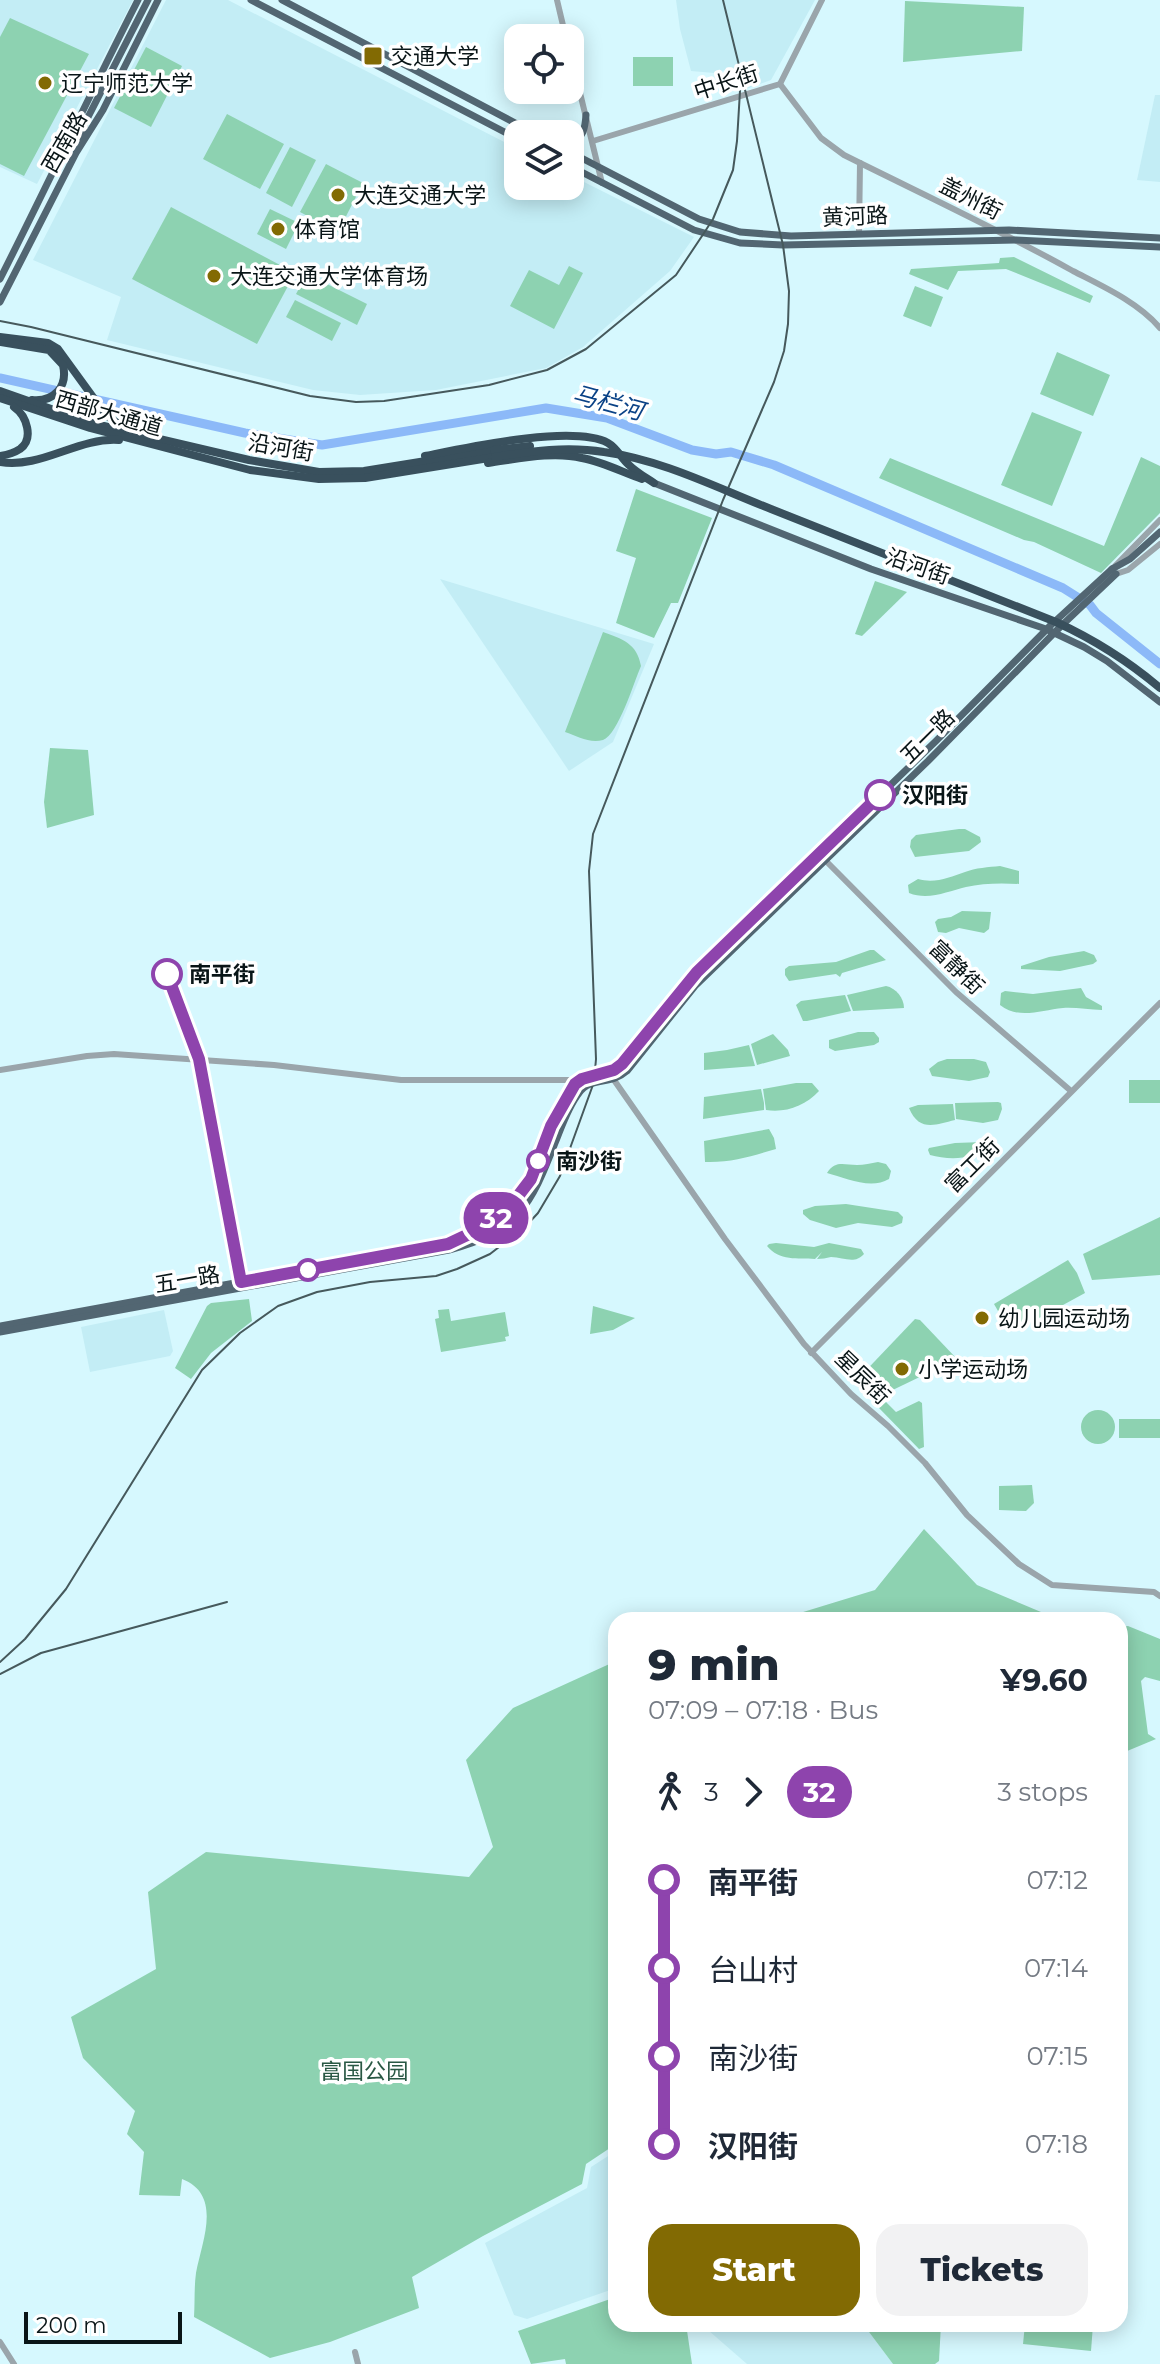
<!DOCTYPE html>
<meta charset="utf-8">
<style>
body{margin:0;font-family:Montserrat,"Noto Sans SC",sans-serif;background:#f2f2f3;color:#1f2937;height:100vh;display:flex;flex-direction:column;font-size:30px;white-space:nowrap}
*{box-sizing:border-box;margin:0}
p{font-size:26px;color:#747a83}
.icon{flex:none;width:44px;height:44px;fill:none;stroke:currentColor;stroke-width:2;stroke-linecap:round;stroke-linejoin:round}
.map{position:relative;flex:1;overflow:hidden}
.side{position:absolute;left:608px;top:1612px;width:520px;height:720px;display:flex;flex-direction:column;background:#fff;border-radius:24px;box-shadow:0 4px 20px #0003}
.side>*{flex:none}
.badge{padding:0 16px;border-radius:26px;font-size:28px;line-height:52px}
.controls{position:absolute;left:504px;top:24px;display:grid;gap:16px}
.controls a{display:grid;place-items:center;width:80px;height:80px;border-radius:16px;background:#fff;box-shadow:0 4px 20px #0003;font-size:40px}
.scale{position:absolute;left:24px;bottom:20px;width:158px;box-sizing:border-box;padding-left:8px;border:4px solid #091517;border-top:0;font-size:22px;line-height:28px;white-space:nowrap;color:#091517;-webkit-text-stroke:6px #fff;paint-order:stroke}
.map>.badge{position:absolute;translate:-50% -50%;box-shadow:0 0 0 4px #fff}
.legs{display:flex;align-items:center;gap:12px;height:88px;padding:0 40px;font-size:26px}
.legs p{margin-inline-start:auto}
.overview{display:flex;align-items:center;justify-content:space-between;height:136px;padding:0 40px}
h1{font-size:44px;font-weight:800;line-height:60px}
.action{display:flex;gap:16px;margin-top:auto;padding:16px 40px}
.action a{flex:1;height:92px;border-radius:24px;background:#826a03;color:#fff;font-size:32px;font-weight:800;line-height:92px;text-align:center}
.action a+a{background:#f2f2f3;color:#1f2937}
ul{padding:0 40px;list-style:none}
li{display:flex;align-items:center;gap:28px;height:88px;font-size:30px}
li i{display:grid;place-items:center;width:12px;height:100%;margin:0 10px;background:currentColor}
li i::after{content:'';width:20px;height:20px;margin:-10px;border:6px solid;border-radius:50%;background:#fff}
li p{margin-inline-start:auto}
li:first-child i{background:linear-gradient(#0000 50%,currentColor 0)}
li:last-child i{background:linear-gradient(currentColor 50%,#0000 0)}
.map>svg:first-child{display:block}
.built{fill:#c3edf5}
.green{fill:#8dd2b1}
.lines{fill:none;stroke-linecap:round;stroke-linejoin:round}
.river{stroke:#8cb9f8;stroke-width:9}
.minor{stroke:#9aa5ab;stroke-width:6}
.major{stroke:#526672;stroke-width:7}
.highway{stroke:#39505d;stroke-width:8}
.rail{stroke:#46595c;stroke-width:2}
.major-bridge{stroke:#526672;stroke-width:7}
.highway-bridge{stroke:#39505d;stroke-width:8}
.line-1-casing{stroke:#fff;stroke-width:18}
.line-1{stroke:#8e44ad;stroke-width:12}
.poi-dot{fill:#826a03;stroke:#fff;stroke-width:3}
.stop-1-dot{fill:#fff;stroke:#8e44ad;stroke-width:4}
.labels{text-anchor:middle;stroke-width:7;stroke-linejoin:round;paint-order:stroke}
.poi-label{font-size:22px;fill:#091517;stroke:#fff;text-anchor:start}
.street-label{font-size:22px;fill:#091517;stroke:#fff}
.stop-label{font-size:22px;font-weight:bold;fill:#091517;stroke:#fff;text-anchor:start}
.park-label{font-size:22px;fill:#295844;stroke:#fff}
.water-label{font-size:24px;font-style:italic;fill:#0a4286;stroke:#fff}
</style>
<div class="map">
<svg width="1160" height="2364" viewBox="0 0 1160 2364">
<rect width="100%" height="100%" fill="#d6f8fe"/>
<g class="built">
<polygon points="0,0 133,0 37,184 0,167"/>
<polygon points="166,0 228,0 518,149 518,186 570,186 570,175 694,237 670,271 583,347 546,368 436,390 360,395 313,390 107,340 121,297 33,260"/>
<polygon points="676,0 815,0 771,80 738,92 733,68 714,73 691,71 680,29"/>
<polygon points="1155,95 1160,95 1160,182 1137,180"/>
<polygon points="440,579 654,644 613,742 569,771"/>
<polygon points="164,1310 173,1351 170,1356 90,1372 81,1327"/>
<polygon points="616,2151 616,2288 527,2319 514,2315 485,2243 587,2188 591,2167"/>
<polygon points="701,2324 863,2324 893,2364 747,2364"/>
</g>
<g class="green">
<polygon points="905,1 1024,7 1022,51 903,62"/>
<polygon points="10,18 89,54 24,176 0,164 0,37"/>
<polygon points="146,47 182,66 151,127 114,108"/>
<rect x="633" y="57" width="40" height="29"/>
<polygon points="227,114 284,144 260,189 203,159"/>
<polygon points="290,147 316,160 292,207 266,193"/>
<polygon points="326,164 363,183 338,232 300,212"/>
<polygon points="171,207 295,273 257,344 132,279"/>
<polygon points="270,209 299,223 286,249 257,234"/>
<polygon points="1014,257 1093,296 1090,303 1006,269 958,271 948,290 909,274 911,269 999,263 1000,258"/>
<polygon points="569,266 583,273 554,329 510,306 529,270 559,285"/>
<polygon points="307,274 367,304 357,325 296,294"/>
<polygon points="915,286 943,297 931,327 903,316"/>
<polygon points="295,300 341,323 332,341 286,317"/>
<polygon points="1057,352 1110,375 1093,416 1040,394"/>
<polygon points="1032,412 1082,432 1052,506 1001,485"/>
<polygon points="1141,457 1160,466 1160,513 1101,573 1034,542 1024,540 879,478 890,458 1104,546"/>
<polygon points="636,489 712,518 678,603 671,603 654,638 616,623 636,558 616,551"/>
<polygon points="875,581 907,592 862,636 855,634"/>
<path d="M603,632c19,7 34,11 38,34 -7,16 -23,69 -38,74 -13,4 -26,-4 -38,-8z"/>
<polygon points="50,748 88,750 94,815 47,828 44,802"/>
<polygon points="959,829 965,829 980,837 981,842 969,851 915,857 910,847 911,840 916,835"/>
<path d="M1000,866l19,5v13c-16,-1 -37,-1 -53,3 -18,4 -37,14 -57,6l-1,-8 10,-6c17,5 32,-2 47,-7 10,-4 24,-5 35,-6z"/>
<polygon points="962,911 991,912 989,929 984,933 959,928 946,933 938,932 935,922 938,919 951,917"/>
<polygon points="870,950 874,950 886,960 842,973 840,977 836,974 789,981 785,975 785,969 789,966 836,962"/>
<polygon points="1084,951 1094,955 1097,961 1093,964 1060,971 1021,969 1021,966 1049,957"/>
<path d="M886,986c10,2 18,12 18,22l-51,3 -6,-16z"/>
<path d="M1081,988l5,9 16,9v4c-13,0 -27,-3 -39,-2 -22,2 -44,12 -63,-3l1,-12 4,-2 28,3z"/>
<polygon points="845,995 851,1011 807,1021 803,1021 796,1005 801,1001"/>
<polygon points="858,1032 874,1032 879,1038 879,1042 874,1045 835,1051 829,1048 829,1040"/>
<polygon points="773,1034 788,1050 790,1056 757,1065 751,1044"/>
<polygon points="749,1045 755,1066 704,1070 704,1053 727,1050"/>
<polygon points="947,1059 974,1059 986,1062 990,1072 988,1077 969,1081 932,1076 929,1069 938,1062"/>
<rect x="1129" y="1080" width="31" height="23"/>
<path d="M796,1083h16l7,8c-14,15 -33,22 -53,19l-3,-21z"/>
<polygon points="761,1089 764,1103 764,1110 703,1119 704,1097"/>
<polygon points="998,1102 1001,1103 1002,1109 998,1120 983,1123 956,1119 955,1103"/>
<path d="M953,1104l2,16c-20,5 -36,12 -46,-12l9,-3z"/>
<path d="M769,1129l5,9 2,11c-24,7 -45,14 -71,13l-1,-21z"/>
<path d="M983,1142l3,3c-12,16 -38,15 -56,10l-2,-5 1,-2 26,-5z"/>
<path d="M878,1162l8,2 5,7 -2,8c-18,11 -44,-1 -62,-6 8,-13 17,-8 30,-8 7,0 14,-2 21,-3z"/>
<polygon points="846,1204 898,1212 903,1217 902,1223 892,1227 858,1223 836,1228 810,1220 803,1214 803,1210 815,1206"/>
<polygon points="1160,1217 1160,1275 1092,1280 1083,1254"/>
<path d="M776,1243l38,4 15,-4 32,6 3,5c-10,11 -20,3 -33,3 -5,1 -9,2 -14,2l5,-7 -7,7c-17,-1 -36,2 -48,-13l2,-2z"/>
<polygon points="1068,1260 1077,1273 1085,1293 1041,1317 1009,1330 994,1304"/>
<polygon points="249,1299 252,1321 211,1353 191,1379 175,1368 207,1306 211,1303"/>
<polygon points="593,1306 635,1318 613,1330 590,1334"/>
<polygon points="449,1309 451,1321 505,1312 509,1336 505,1337 506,1341 441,1352 435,1319 439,1318 438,1310"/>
<polygon points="915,1319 920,1320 957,1359 872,1400 854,1383"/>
<polygon points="919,1401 922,1403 924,1447 919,1449 879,1408 886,1402 896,1412"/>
<circle cx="1098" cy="1427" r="17"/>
<rect x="1119" y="1419" width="41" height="19"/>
<polygon points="1032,1485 1034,1503 1026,1511 999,1510 999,1486"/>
<polygon points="924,1529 977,1585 1060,1620 777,1620 875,1590"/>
<polygon points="1128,1626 1160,1639 1160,1681 1145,1677 1141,1681 1148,1734 1156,1739 1120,1754 1120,1627"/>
<path d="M616,1661v483l-30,20 -4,20 -99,52 -71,41 7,31 -89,34 -60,16 -76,-41c1,-15 0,-30 2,-44 6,-32 27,-78 -14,-94l-2,17 -41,-1 5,-43 -17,-18 8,-23 -52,-53 -12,-41 85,-48 -8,-77 58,-40 263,25 24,-30 -27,-87 47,-52z"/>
<polygon points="616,2297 616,2324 686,2324 692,2364 566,2364 565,2359 531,2364 518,2331"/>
<polygon points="863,2324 941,2324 939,2361 935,2364 893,2364"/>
<polygon points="1025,2324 1093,2325 1091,2351 1023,2344"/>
</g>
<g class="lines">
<polyline class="river" points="0,378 245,433 322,445 546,408 607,418 692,450 716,454 731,452 774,465 1063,588 1090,605 1096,613 1160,664"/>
<g class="minor">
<polyline points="557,0 566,38"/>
<polyline points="570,52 602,183"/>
<path d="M780,84l41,54 23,17c76,38 154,74 229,116 29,15 65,31 87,57"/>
<polyline points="593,141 780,84 822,0"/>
<polyline points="859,234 860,163"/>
<polyline points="1115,566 1160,520"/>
<polyline points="1116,574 1128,570 1160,544"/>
<polyline points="826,861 956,992 1071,1091"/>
<polyline points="0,1070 87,1056 114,1054 274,1065 401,1080 586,1080"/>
<polyline points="614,1080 725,1239 804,1344 851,1394 888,1426 925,1463 967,1515 1019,1564 1052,1585 1154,1592 1160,1596"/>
<polyline points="811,1353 1160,1003"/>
<polyline points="0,2342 14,2364"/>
<polyline points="355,2352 358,2364"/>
</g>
<g class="major">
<polyline points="251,0 518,139"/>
<polyline points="282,0 536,134"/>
<polyline points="80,142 85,123 148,0"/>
<path d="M570,143c14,-5 15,-15 16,-28"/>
<polyline points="570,152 699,219 740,232 791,236 1009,230 1160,238"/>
<polyline points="570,166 694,230 740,243 783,245 1016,240 1160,247"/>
<path d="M0,279c47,-93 91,-187 138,-279"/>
<polyline points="0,302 76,153 103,110 158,0"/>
<polyline points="654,483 871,569 1046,629 1084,647 1107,661 1160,702"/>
<polyline points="1112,569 1130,559 1160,532"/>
<path d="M0,1326l448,-82c32,-12 70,-35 85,-68 13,-30 19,-64 40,-89 12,-15 34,-11 49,-23l75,-92 239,-231 114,-115"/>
<path d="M0,1332l449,-82c69,-18 82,-45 106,-107 7,-17 13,-36 24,-50 12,-17 31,-7 48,-22l68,-85 233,-225 131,-133"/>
</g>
<g class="highway">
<polyline points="0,337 48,343 58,349 106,415 123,427"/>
<path d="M1,342l48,8 14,15c5,22 -9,37 -31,35"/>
<polyline points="0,391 91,423 249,460 319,472 364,471 494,450"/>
<polyline points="0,398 90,428 250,470 319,479 365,478 495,457"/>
<path d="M0,456c6,-1 14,-3 20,-7 14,-10 7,-33 -6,-42"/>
<path d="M425,456c40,-8 148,-32 183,-13 9,5 13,15 21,22 7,7 16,12 25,18"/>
<path d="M0,462c41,7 78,-25 119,-22"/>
<path d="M488,463c30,-4 64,-12 94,-5 21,4 40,14 60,21"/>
</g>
<g class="rail">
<polyline points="0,321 31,327 310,396 356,402 384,401 489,385 547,370 586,349 676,275 704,233 713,219 733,170 737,141 740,91"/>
<polyline points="0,1662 25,1639 66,1589 202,1370 240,1333 278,1306 317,1292 370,1282 436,1276 457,1269 490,1254 525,1227 538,1213 560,1176 594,1082 596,1059 589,871 593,834 723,500 774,382 784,351 788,324 789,291 783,245 723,0"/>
<polyline points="0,1674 41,1653 227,1602"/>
</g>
<g class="major-bridge">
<polyline points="1050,626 1112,569"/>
<polyline points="1059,628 1116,574"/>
</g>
<g class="highway-bridge">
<polyline points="494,450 530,446"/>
<path d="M495,457c37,-6 72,-11 109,-5 59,8 113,36 167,57 95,38 190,76 285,113 39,18 71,38 104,66"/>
</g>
</g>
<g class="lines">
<g class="line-1-casing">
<polyline id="line-1" points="167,974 199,1059 241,1282 448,1244 486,1226 515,1200 531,1179 551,1126 575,1084 582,1079 614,1070 622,1064 697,972 880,795"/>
</g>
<use href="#line-1" class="line-1"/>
</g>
<g class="poi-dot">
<rect x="363" y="46" width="20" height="20" rx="4"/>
<circle cx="45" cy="83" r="8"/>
<circle cx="338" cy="195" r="8"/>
<circle cx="278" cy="229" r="8"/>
<circle cx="214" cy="276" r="8"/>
<circle cx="982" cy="1318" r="8"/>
<circle cx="902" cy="1369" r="8"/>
</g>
<g class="stop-1-dot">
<circle cx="880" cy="795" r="14"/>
<circle cx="167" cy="974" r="14"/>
<circle cx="538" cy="1161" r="10"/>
<circle cx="308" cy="1270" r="10"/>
</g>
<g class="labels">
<g class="poi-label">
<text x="391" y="64">交通大学</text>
<text x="61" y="91">辽宁师范大学</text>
<text x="354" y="203">大连交通大学</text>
<text x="294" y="237">体育馆</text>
<text x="230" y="284">大连交通大学体育场</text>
<text x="998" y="1326">幼儿园运动场</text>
<text x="918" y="1377">小学运动场</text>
</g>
<g class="street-label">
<text transform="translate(726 82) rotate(-18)" y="8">中长街</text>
<text transform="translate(64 142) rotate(-60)" y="8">西南路</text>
<text transform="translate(971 198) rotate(27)" y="8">盖州街</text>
<text transform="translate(855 216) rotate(-2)" y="8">黄河路</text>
<text transform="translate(109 413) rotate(16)" y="8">西部大通道</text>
<text transform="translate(281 447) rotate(10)" y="8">沿河街</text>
<text transform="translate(918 566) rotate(19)" y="8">沿河街</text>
<text transform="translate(927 736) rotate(-45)" y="8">五一路</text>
<text transform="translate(957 967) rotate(44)" y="8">富静街</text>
<text transform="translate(972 1165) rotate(-45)" y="8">富工街</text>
<text transform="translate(187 1279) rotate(-10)" y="8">五一路</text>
<text transform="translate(863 1377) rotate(44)" y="8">星辰街</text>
</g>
<g class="stop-label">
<text x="902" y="803">汉阳街</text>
<text x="189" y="982">南平街</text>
<text x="556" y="1169">南沙街</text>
</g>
<g class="park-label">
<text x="364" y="2079">富国公园</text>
</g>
<g class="water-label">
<text transform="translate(608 403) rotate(15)" y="8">马栏河</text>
</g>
</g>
</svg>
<div class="controls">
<a><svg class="icon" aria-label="locate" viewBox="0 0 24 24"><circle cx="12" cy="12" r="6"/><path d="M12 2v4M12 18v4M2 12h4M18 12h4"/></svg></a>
<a><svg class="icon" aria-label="layers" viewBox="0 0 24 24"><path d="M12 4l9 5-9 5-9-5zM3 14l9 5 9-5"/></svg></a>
</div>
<div class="scale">200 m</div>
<b class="badge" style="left:496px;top:1218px;background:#8e44ad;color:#fff">32</b>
<section class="side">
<div class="overview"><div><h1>9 min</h1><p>07:09 – 07:18 · Bus</p></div><b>¥9.60</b></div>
<div class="legs"><svg class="icon" aria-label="walk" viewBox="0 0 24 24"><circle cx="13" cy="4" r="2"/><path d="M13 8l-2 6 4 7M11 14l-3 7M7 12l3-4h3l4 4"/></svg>3<svg class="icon" aria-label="forward" viewBox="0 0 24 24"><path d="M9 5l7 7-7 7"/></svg><b class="badge" style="background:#8e44ad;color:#fff">32</b><p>3 stops</p></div>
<ul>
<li><i style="color:#8e44ad"></i><b>南平街</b><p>07:12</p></li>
<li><i style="color:#8e44ad"></i><span>台山村</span><p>07:14</p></li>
<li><i style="color:#8e44ad"></i><span>南沙街</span><p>07:15</p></li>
<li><i style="color:#8e44ad"></i><b>汉阳街</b><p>07:18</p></li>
</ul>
<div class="action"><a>Start</a><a>Tickets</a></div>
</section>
</div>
